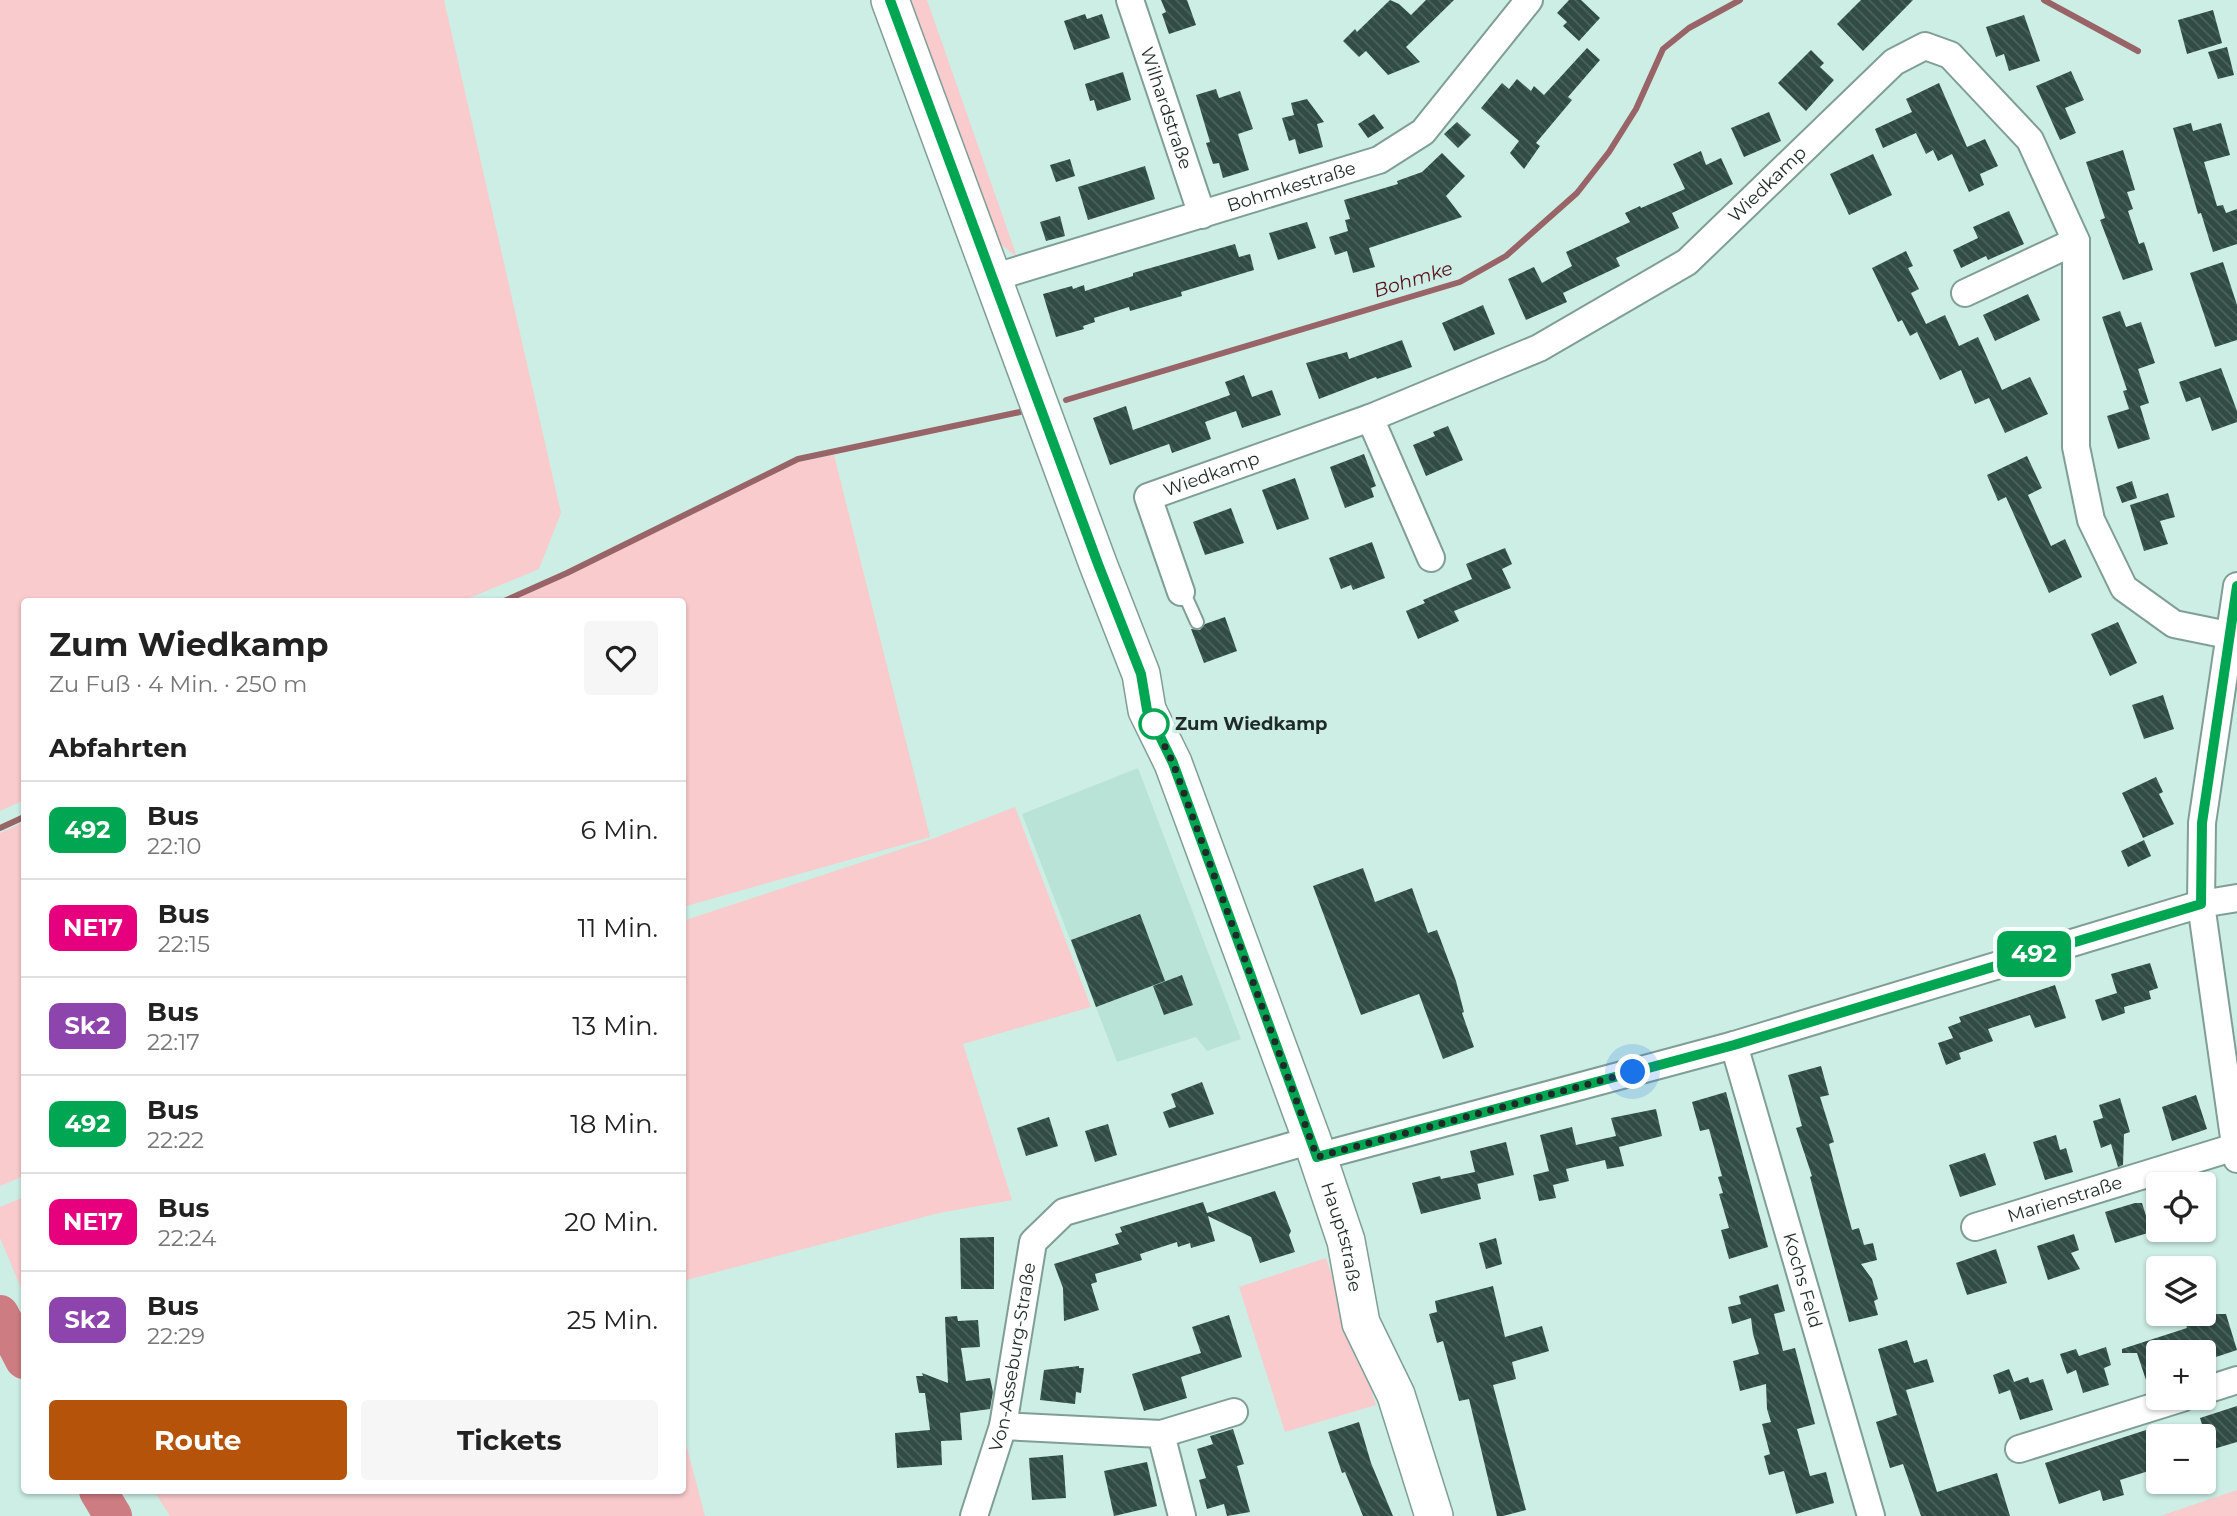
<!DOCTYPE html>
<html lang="de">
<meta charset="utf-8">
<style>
body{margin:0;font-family:Montserrat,sans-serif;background:#f6f6f6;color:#222;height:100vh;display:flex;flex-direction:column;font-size:26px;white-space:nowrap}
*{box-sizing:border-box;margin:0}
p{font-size:23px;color:#767676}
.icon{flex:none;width:38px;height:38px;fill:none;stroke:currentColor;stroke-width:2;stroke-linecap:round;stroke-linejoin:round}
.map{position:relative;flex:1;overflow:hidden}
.details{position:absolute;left:21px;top:598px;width:665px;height:896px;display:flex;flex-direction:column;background:#fff;border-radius:7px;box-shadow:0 2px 5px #0004}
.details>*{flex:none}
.badge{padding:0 14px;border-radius:10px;font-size:24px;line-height:46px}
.buttons{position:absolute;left:2146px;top:1172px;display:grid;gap:14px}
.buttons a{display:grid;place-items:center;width:70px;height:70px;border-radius:7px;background:#fff;box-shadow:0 2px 5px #0004;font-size:35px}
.you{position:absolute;width:35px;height:35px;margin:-18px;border:5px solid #fff;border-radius:50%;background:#1a73e8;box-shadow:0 0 0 10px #1a73e833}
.map>.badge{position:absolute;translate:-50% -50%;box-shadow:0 0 0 4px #fff}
h2{padding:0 28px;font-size:26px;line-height:63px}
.round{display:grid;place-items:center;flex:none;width:74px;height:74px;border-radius:7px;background:#f6f6f6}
.headline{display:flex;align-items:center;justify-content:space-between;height:119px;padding:0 28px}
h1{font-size:33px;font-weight:700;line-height:52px}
.cta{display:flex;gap:14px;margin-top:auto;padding:14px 28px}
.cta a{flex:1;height:80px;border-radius:7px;background:#b45309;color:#fff;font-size:28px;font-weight:700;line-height:80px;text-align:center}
.cta a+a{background:#f6f6f6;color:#222}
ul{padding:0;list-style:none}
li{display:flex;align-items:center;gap:21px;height:98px;padding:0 28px;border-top:2px solid #e0e0e0}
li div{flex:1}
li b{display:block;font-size:26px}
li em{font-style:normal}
li .badge{min-width:77px;font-weight:700;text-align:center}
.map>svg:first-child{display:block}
.built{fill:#bae3d7}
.green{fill:#f9cbcd}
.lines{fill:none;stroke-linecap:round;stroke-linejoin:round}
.stream{stroke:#996467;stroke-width:6}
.river{stroke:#cd7c82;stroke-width:38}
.building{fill:url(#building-back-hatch)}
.lane-casing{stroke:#7f9e95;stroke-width:16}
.street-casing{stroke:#7f9e95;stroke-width:30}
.secondary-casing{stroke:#7f9e95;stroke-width:40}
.lane{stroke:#fff;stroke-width:12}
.street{stroke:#fff;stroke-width:26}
.secondary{stroke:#fff;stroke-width:37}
.line-casing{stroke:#fff;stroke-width:16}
.line{stroke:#00a651;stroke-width:10}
.walk{stroke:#1f2b28;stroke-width:7;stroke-dasharray:0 12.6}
.stop-dot{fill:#fff;stroke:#00a651;stroke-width:3.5}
.labels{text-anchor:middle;stroke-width:7;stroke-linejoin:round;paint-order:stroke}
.street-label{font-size:18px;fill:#1f2b28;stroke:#cdeee4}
.stop-label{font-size:18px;font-weight:bold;fill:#1f2b28;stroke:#cdeee4;text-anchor:start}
.water-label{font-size:19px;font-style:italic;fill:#580e1d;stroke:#cdeee4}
</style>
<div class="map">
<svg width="2237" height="1516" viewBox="0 0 2237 1516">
<defs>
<pattern id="building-back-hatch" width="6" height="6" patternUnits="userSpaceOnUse" patternTransform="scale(1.75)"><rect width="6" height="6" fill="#304c45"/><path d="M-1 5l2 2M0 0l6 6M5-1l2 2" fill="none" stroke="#4c635d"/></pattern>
</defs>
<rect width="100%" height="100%" fill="#cdeee4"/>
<polygon class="built" points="1138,768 1241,1039 1207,1051 1196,1037 1117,1062 1022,814"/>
<g class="green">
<polygon points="0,0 444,0 561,513 539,569 460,602 24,602 24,800 0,811"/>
<polygon points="909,0 927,0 1017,257 998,242"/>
<polygon points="834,455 930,837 683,907 682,602 506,602 799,462"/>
<polygon points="1015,807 1091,1007 963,1044 1012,1200 939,1213 683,1281 683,921 932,839"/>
<polygon points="24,822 24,1176 0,1186 0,833"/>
<polygon points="24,1197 24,1295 0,1238 0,1207"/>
<polygon points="1326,1258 1376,1405 1285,1432 1239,1287"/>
<polygon points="683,1433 705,1516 170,1516 154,1491 682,1491"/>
<polygon points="2237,1490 2237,1516 2160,1516"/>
</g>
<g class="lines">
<g class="stream">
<polyline points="2044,0 2138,51"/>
<polyline points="1066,400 1460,282 1506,256 1577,193 1609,152 1636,109 1663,49 1689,28 1740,0"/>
<polyline points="502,602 567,573 798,459 1020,412"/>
<polyline points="0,828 24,817"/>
</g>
<g class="river">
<polyline points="0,1314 24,1360"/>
<polyline points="98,1491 113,1516"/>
</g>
</g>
<g class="building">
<polygon points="1161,0 1187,0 1196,25 1169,34 1162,14 1166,12"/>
<polygon points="1390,0 1399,4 1411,15 1426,0 1454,0 1406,47 1420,62 1388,75 1366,51 1359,57 1343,41 1355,29 1357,32"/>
<polygon points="1569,0 1581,0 1600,18 1579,41 1563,26 1567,22 1557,13"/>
<polygon points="1861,0 1913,0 1863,51 1837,24"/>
<polygon points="2213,10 2222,43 2187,54 2178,20"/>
<polygon points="1085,14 1087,19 1102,14 1110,38 1074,50 1064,21"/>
<polygon points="2024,15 2040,61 2009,71 2004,54 1996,57 1986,27"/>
<polygon points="2227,47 2234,75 2218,79 2208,52"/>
<polygon points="1587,48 1600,60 1568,97 1572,100 1536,143 1540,146 1524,169 1510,153 1519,141 1481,108 1502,83 1509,89 1517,79 1531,91 1534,86 1544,95"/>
<polygon points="1811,50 1824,63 1820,67 1834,80 1806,111 1778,83"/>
<polygon points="2071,71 2084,100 2065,108 2076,133 2060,140 2036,86"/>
<polygon points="1123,72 1131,100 1097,111 1094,100 1090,101 1085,84"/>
<polygon points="1939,83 1967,147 1985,139 1998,166 1980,174 1984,185 1969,192 1952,154 1938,161 1933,150 1926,154 1916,133 1883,148 1875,129 1912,112 1906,99"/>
<polygon points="1216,89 1219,98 1240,91 1253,129 1238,134 1249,170 1223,178 1219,163 1213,164 1206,143 1210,142 1196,95"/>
<polygon points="1307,99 1324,122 1317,124 1323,147 1299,154 1295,139 1289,141 1282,118 1294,115 1291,103"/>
<polygon points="1769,112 1781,141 1744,157 1731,128"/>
<polygon points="1374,114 1384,128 1368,138 1358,124"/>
<polygon points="1457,122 1471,135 1458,148 1444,134"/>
<polygon points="2191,123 2193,131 2221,123 2230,155 2204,162 2217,206 2223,205 2226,213 2237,209 2237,244 2213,252 2201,213 2198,214 2173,128"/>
<polygon points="2123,150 2135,190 2127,192 2133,209 2128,211 2139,244 2144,242 2153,270 2123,280 2100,220 2105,218 2086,162"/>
<polygon points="1701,151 1706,165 1721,158 1733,184 1672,213 1679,228 1616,258 1620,266 1563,293 1567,302 1526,320 1508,279 1534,267 1542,283 1572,266 1566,252 1630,222 1625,213 1640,206 1641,208 1685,189 1673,164"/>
<polygon points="1442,153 1465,176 1446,196 1462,217 1369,248 1375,267 1353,273 1347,251 1335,255 1329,237 1348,231 1345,220 1350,219 1344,200 1398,184 1397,181 1422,172"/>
<polygon points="1873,154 1892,195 1849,215 1830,174"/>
<polygon points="1070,159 1075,176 1056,182 1050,165"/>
<polygon points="1145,166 1155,199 1088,220 1078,187"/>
<polygon points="2009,211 2024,244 1988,260 1986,256 1961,268 1953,250 1978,238 1973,227"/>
<polygon points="1060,216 1065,236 1046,241 1040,222"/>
<polygon points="1307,222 1316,248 1278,260 1269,233"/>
<polygon points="1235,244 1239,257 1250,254 1254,270 1181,292 1182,296 1130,311 1129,307 1094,318 1095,322 1083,326 1084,329 1056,337 1043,294 1072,286 1073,289 1084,285 1085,291 1133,276 1133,273"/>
<polygon points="1906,251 1913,266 1908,268 1919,289 1911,293 1926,324 1945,315 1959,346 1978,337 2002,390 2030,377 2048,414 2005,433 1989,398 1975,404 1961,370 1940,380 1917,332 1910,336 1902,320 1898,322 1872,268"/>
<polygon points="2223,262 2237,305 2237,340 2215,347 2190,273"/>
<polygon points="2028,294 2040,320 1995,341 1983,315"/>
<polygon points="1483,305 1495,334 1454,351 1442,323"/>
<polygon points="2120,311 2126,327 2141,322 2155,363 2138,369 2149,403 2140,406 2150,439 2118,449 2107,416 2129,409 2123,391 2127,390 2102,317"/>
<polygon points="1402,340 1412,367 1377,379 1376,377 1319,399 1306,363 1347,352 1349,359"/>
<polygon points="2221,368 2237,411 2237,422 2212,431 2200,397 2186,402 2179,382"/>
<polygon points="1244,375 1252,397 1272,390 1281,415 1242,428 1236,411 1205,422 1211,439 1172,453 1169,444 1110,465 1093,418 1126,406 1133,430 1230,395 1225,382"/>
<polygon points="1448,426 1463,460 1426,476 1413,445 1435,436 1433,432"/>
<polygon points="1364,454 1376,486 1371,488 1374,497 1345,508 1330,467"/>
<polygon points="2027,456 2042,488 2028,495 2051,546 2065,539 2082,577 2049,593 2006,497 1998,501 1987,475"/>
<polygon points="1295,478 1309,519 1277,530 1262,490"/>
<polygon points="2132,481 2137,498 2122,503 2116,487"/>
<polygon points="2168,493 2175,517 2160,521 2168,544 2144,551 2130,505"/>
<polygon points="1231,508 1244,543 1205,555 1193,522"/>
<polygon points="1372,542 1385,578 1353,590 1351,585 1341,589 1329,558"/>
<polygon points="1505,548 1512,564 1502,569 1511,588 1454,611 1459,621 1418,639 1406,611 1425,603 1423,600 1472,579 1466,564"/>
<polygon points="1225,617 1237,651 1204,663 1191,629 1200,630 1205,624"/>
<polygon points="2118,622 2137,663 2110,676 2091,634"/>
<polygon points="2163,695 2174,729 2144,739 2132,705"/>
<polygon points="2156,777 2163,792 2159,794 2174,824 2143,838 2122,793"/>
<polygon points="2144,840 2151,856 2128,867 2121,851"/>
<polygon points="1363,868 1375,902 1412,888 1428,933 1437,930 1456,981 1464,1012 1462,1013 1474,1047 1443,1059 1419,994 1361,1015 1313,886"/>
<polygon points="1140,914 1165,981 1096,1007 1071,940"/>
<polygon points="2150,963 2158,988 2149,991 2151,999 2124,1007 2125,1013 2102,1021 2095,1000 2117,993 2111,974"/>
<polygon points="1182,975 1193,1005 1164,1015 1153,986"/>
<polygon points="2055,985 2066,1018 2035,1028 2030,1015 1988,1029 1993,1041 1959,1053 1961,1059 1946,1065 1938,1043 1953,1038 1948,1027 1961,1022 1959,1017"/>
<polygon points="1821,1066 1829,1095 1820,1097 1834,1142 1829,1144 1852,1230 1859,1228 1864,1245 1873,1243 1877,1260 1861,1264 1872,1279 1878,1299 1874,1301 1878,1315 1849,1322 1810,1177 1812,1176 1796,1128 1802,1126 1788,1075"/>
<polygon points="1202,1082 1214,1114 1169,1128 1163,1112 1176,1107 1171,1094"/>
<polygon points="1726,1092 1768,1247 1729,1259 1721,1230 1729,1228 1719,1194 1723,1193 1718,1177 1722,1176 1709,1129 1700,1131 1692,1102"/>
<polygon points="2196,1095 2207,1129 2172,1141 2162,1107"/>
<polygon points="2120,1098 2130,1132 2124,1134 2123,1165 2118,1167 2111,1144 2101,1148 2093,1121 2103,1118 2099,1105"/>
<polygon points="1656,1109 1662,1136 1619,1147 1624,1166 1607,1169 1605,1160 1566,1169 1569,1181 1553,1185 1556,1198 1539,1201 1533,1175 1549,1171 1540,1135 1572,1127 1576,1145 1616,1136 1611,1118"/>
<polygon points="1049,1117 1058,1146 1026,1156 1017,1128"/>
<polygon points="1108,1124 1117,1155 1095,1162 1085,1131"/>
<polygon points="2056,1135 2060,1150 2066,1148 2073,1172 2045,1180 2033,1142"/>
<polygon points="1506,1142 1514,1175 1477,1184 1475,1174 1481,1199 1421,1214 1412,1183 1440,1176 1441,1179 1475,1172 1470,1151"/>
<polygon points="1985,1153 1996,1185 1960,1197 1949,1165"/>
<polygon points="1275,1191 1291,1231 1289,1235 1295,1252 1260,1263 1251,1237 1208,1216 1215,1241 1191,1248 1190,1243 1178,1247 1177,1242 1140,1254 1142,1260 1095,1274 1097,1282 1091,1284 1099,1310 1064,1321 1063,1288 1054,1264 1119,1244 1115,1234 1122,1232 1120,1227 1203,1202 1207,1213"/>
<polygon points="2135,1203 2142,1203 2151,1232 2115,1243 2105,1212"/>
<polygon points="2074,1234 2079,1250 2071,1253 2080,1269 2048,1280 2037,1246"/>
<polygon points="994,1237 994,1289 961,1289 960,1238"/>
<polygon points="1496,1238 1502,1264 1486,1269 1479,1243"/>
<polygon points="1996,1249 2007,1283 1967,1295 1956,1263"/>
<polygon points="1778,1284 1785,1311 1774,1314 1783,1351 1795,1348 1815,1424 1797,1429 1810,1476 1826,1472 1834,1503 1796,1514 1784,1471 1769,1475 1764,1456 1770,1454 1762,1424 1771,1422 1767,1409 1766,1384 1740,1391 1733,1361 1759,1354 1753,1334 1751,1318 1732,1324 1728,1307 1741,1304 1739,1296"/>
<polygon points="1493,1286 1505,1337 1542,1326 1549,1351 1512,1362 1516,1379 1493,1385 1526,1510 1503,1516 1497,1516 1469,1399 1459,1401 1443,1341 1437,1343 1429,1314 1437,1312 1435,1301"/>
<polygon points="2182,1314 2226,1314 2237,1350 2207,1360 2205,1353 2158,1353 2158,1389 2150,1392 2137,1353 2122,1353 2122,1349 2187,1328"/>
<polygon points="1229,1315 1242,1357 1181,1377 1187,1398 1144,1411 1132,1374 1201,1353 1192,1327"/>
<polygon points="957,1316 958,1321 978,1320 980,1347 961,1348 966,1381 990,1378 993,1392 990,1409 960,1413 962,1440 941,1441 942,1465 897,1468 895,1433 930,1430 925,1393 919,1393 916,1376 923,1376 922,1373 948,1383 945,1317"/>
<polygon points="1907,1340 1914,1363 1927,1359 1934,1382 1906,1390 1937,1492 1997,1473 2010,1516 1921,1516 1903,1464 1890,1468 1876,1422 1897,1415 1878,1349"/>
<polygon points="2106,1347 2111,1365 2104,1368 2109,1385 2083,1393 2076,1370 2067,1374 2060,1354 2076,1349 2079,1356"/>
<polygon points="1079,1366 1079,1368 1084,1368 1081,1393 1076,1392 1075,1404 1040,1400 1044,1370"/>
<polygon points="2009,1369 2014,1382 2028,1377 2030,1383 2043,1379 2053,1410 2020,1420 2010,1390 1999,1394 1993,1375"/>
<polygon points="2237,1406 2237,1442 2210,1450 2200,1418"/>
<polygon points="1359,1422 1371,1463 1393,1516 1363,1516 1345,1472 1342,1473 1328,1432"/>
<polygon points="1233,1429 1244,1464 1237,1466 1250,1512 1227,1516 1224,1504 1207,1509 1199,1480 1206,1478 1197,1449 1213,1444 1210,1436"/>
<polygon points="2146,1430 2158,1468 2120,1480 2124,1495 2103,1501 2100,1490 2059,1504 2045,1463"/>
<polygon points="1063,1455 1066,1498 1032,1500 1029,1458"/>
<polygon points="1147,1462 1157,1506 1114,1516 1104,1471"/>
</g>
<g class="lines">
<g class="lane-casing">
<polyline id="lane" points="1181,592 1188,602 1197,622"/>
</g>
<g class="street-casing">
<g id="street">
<path id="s1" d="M1130,0l72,215"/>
<path id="s2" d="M992,278l387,-118 44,-28 106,-132"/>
<polyline points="1965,293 2076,241"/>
<polyline points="1370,418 1431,558"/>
<polyline points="2237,586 2202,823 2201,904 2237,1159"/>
<path id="s3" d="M1181,592l-33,-95 222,-79 169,-70 148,-86 207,-200 31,-16 25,9 80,85 46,101v206l15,73 33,68 50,36 54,11"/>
<path id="s4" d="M1734,1045l137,471"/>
<polyline points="1317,1157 1734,1045 2201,904 2237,898"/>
<path id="s5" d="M1975,1227l260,-80"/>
<polyline points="2203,1391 2237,1380"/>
<polyline points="1003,1426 1161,1434 1182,1516"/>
<polyline points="1161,1434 1234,1412"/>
<polyline points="2019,1449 2182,1398"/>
<path id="s6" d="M974,1516l29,-90 30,-184 31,-30 248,-72"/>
</g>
</g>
<g class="secondary-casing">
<g id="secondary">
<path id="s7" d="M890,0l208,564 43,110 6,36 26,53 139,377 34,101 15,82 35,72 38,121"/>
</g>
</g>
<use href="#lane" class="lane"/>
<use href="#street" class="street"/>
<use href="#secondary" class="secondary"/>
</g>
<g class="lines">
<g class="line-casing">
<polyline id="line" points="890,0 1098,564 1141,674 1147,710 1173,763 1317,1157 1734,1045 2201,904 2202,823 2237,586"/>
</g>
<use href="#line" class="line"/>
<polyline class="walk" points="1154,724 1173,763 1317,1157 1633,1072"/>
</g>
<circle class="stop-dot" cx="1154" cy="724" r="14"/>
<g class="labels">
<g class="street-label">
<text dy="6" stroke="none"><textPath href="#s1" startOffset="114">Wilhardstraße</textPath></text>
<text dy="6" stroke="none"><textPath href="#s3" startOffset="802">Wiedkamp</textPath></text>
<text dy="6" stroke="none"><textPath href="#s2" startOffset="313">Bohmkestraße</textPath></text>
<text dy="6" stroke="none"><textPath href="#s3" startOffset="168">Wiedkamp</textPath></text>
<text dy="6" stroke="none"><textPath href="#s5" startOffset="94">Marienstraße</textPath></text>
<text dy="6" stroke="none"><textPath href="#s7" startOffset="1318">Hauptstraße</textPath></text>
<text dy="6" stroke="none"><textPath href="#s4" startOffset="245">Kochs Feld</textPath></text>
<text dy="6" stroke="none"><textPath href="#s6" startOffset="164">Von-Asseburg-Straße</textPath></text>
</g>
<g class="stop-label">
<text x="1175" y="730">Zum Wiedkamp</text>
</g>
<g class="water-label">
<text transform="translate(1413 279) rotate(-17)" y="7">Bohmke</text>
</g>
</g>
</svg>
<div class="buttons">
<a><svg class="icon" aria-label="locate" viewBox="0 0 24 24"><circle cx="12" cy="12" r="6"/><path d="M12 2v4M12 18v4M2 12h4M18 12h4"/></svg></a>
<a><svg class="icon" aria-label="layers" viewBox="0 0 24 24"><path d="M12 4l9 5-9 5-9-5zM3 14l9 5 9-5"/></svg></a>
<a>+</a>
<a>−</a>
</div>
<div class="you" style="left:1633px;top:1072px"></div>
<b class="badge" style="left:2034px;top:954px;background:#00a651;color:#fff">492</b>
<section class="details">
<div class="headline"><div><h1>Zum Wiedkamp</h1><p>Zu Fuß · 4 Min. · 250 m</p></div><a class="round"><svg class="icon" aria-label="heart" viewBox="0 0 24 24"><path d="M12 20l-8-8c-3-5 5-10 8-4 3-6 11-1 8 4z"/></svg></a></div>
<h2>Abfahrten</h2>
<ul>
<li><span class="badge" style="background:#00a651;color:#fff">492</span><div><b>Bus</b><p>22:10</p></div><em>6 Min.</em></li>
<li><span class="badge" style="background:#e6007e;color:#fff">NE17</span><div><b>Bus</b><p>22:15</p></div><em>11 Min.</em></li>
<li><span class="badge" style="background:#8e44ad;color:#fff">Sk2</span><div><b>Bus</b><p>22:17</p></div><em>13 Min.</em></li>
<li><span class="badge" style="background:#00a651;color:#fff">492</span><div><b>Bus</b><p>22:22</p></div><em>18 Min.</em></li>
<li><span class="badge" style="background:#e6007e;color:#fff">NE17</span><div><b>Bus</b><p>22:24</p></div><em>20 Min.</em></li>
<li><span class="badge" style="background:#8e44ad;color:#fff">Sk2</span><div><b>Bus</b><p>22:29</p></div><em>25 Min.</em></li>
</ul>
<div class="cta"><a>Route</a><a>Tickets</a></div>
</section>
</div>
